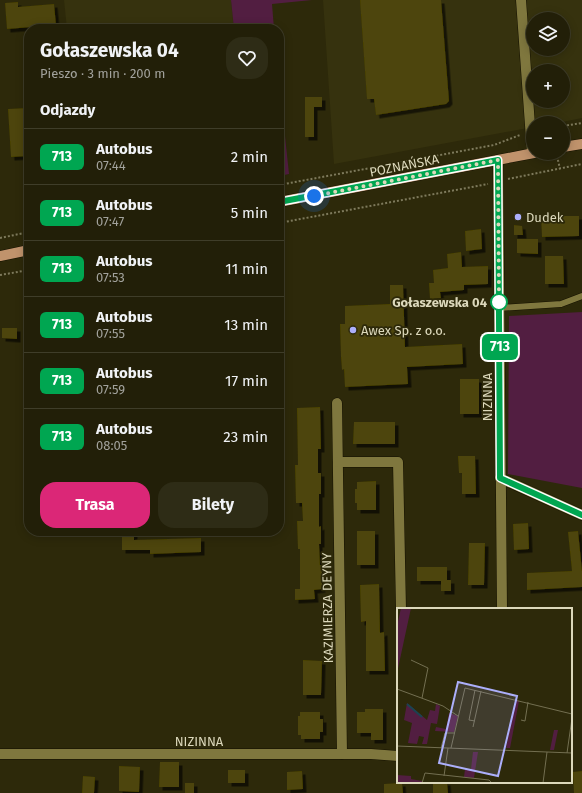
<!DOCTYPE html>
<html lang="pl">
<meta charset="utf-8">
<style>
body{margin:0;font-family:"Fira Sans",sans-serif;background:#2e2c16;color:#f1f3f6;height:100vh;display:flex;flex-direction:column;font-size:15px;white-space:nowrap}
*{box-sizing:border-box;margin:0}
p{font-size:13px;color:#a2a29c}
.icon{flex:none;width:22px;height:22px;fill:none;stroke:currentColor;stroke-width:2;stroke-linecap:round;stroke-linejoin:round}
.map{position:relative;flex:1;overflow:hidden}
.panel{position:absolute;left:24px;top:24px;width:260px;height:512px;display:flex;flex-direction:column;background:#221f08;border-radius:16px;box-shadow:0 2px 10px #0003,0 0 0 1px #3f3d29}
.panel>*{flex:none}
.badge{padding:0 8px;border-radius:6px;font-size:14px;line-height:26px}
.controls{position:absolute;left:526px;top:12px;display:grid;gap:8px}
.controls a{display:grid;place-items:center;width:44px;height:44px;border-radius:50%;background:#221f08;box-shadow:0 2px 10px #0003,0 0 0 1px #3f3d29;font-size:20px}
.you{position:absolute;width:20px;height:20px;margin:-10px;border:3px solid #fff;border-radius:50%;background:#1a73e8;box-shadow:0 0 0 6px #1a73e833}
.map>.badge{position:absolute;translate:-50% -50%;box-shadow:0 0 0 2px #fff}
h2{padding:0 16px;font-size:15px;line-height:36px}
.round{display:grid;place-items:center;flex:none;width:42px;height:42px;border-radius:16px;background:#2e2c16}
.headline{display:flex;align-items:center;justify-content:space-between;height:68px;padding:0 16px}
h1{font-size:19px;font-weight:700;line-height:30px}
.primary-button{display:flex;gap:8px;margin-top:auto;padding:8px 16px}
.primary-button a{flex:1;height:46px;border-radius:16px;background:#db2777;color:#fff;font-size:16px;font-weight:700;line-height:46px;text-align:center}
.primary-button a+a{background:#2e2c16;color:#f1f3f6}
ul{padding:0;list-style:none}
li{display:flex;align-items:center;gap:12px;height:56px;padding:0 16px;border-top:1px solid #3f3d29}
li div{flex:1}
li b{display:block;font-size:15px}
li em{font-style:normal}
li .badge{min-width:44px;font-weight:700;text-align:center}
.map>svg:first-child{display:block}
.built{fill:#36320e;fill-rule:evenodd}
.green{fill:#521e41}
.building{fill:#4d4507;filter:url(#shadow)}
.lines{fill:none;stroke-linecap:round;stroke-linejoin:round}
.lane-casing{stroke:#151100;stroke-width:7}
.street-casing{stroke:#151100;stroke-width:11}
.primary-casing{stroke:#151100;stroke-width:11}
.path{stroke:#7e7a5c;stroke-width:2;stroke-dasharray:2 2;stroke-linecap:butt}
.lane{stroke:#7f773e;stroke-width:6}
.street{stroke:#7f773e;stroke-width:10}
.primary{stroke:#c0936c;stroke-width:10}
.line-casing{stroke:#fff;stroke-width:9}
.line{stroke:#00a651;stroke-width:6}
.walk{stroke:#dcd8bb;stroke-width:4;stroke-dasharray:0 7.2}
.poi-dot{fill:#acaffb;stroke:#2d290a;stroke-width:1.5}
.stop-dot{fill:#fff;stroke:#00a651;stroke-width:2}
.labels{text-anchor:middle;stroke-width:3.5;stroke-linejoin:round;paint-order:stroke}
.street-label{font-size:13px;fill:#dcd8bb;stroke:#2d290a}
.poi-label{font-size:13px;fill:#dcd8bb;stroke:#2d290a;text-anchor:start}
.stop-label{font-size:13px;font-weight:bold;fill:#dcd8bb;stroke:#2d290a;text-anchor:end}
.inset-river{fill:none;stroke:#1a4451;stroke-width:2}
.inset-road{fill:none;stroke:#736f51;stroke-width:1}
.view{fill:#acaffb;fill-opacity:0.15;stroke:#acaffb;stroke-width:2}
.inset-edge{fill:none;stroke:#dcd8bb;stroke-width:2}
</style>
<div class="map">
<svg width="582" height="793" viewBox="0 0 582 793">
<defs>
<filter id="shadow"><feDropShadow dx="3.5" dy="3.5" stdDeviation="0" flood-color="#0009"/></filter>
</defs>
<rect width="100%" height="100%" fill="#2d290a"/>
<g class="built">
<polygon points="64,0 231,0 234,29 67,29"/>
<path d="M323,0h259v118l-25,5h-24v4l-199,37zM533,19h30v30h-30zM533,71h30v30h-30z"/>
</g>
<g class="green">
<polygon points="231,0 312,0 272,4 274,29 234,29"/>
<polygon points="279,79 289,174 279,176"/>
<polygon points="582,312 582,488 508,474 509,316"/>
</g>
<g class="building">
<polygon points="360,0 441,0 449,101 446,104 376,115 374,99 367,99"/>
<polygon points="18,2 18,7 54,4 56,25 7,29 5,3"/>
<polygon points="305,97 322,97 322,107 314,107 314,137 305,137"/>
<polygon points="27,108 28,122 25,122 28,156 11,157 8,109"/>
<polygon points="541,216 579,216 579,236 542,237"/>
<polygon points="514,225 522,226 523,235 514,235"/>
<polygon points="481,229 482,249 466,251 465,231"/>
<polygon points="517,239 538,239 538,254 517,253"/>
<polygon points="461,252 462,267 488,266 488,284 464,285 464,290 440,292 441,298 430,299 429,283 434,283 433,270 448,268 447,254"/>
<polygon points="545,256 563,256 564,284 545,284"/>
<polygon points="390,285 403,285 405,347 462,344 463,364 407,367 408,384 345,387 344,369 342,370 341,357 340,324 345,324 345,306 390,304"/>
<polygon points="2,328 17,328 17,339 2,338"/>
<rect x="460" y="379" width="19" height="35"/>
<polygon points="320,407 321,449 318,449 318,473 321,473 321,494 319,494 319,527 321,526 321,544 319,544 320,565 322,565 322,589 314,590 315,599 295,600 295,589 300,589 300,549 298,549 297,521 303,521 302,503 296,503 295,465 298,465 297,408"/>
<polygon points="354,422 395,422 395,444 353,444"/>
<polygon points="458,456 475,456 476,494 462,494 462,473 459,473"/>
<polygon points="376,481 376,510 357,510 357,503 355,503 355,489 357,489 357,482"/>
<polygon points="528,523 529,549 514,550 513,524"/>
<polygon points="122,531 134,531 134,540 201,538 201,552 150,554 150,550 122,550"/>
<rect x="357" y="531" width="18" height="34"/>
<polygon points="578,531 582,571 582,587 527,590 527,573 572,571 568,532"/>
<polygon points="469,543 485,543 484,585 468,585"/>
<polygon points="417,567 447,567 447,580 451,580 451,591 441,591 441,581 417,581"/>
<polygon points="379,584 380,633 384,632 385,671 366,671 366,621 361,622 360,585"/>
<polygon points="303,660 322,661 321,695 303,695"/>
<polygon points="365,709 383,709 383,740 371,740 371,733 357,733 357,712 365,712"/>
<polygon points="300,712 320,712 320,719 323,719 323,732 320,732 320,739 301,739 301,735 298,735 298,716 300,716"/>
<polygon points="160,762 179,762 179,787 159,787"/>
<polygon points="119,766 140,767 139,792 119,791"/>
<rect x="228" y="770" width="17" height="13"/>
<polygon points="302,771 303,789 287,790 287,772"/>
<polygon points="582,771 582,793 574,793 573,772"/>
<polygon points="83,776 95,777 94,793 82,793"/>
<polygon points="433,782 447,782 448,793 433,793"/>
<rect x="185" y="783" width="9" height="10"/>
<polygon points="402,783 403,793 384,793 384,784"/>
</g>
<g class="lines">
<g class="lane-casing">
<polyline id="lane" points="499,308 561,304 582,296"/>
</g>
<g class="street-casing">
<g id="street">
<polyline points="521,0 532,153"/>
<polyline points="498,160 502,609"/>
<polyline points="337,403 342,754"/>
<polyline points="338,462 398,462 401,609"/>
<polyline points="500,478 582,515"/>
<polyline points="0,754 371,754 398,756"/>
</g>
</g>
<g class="primary-casing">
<g id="primary">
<polyline points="563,147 582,144"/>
<polyline points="279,202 534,153"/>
<polyline points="0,256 29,250"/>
</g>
</g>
<g class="path">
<polyline points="563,126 582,123"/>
<polyline points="557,156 560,169"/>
<polyline points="508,179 582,164"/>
<polyline points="279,185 494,145 520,135"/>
<polyline points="279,223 488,184"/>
<polyline points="0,238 29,232"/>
<polyline points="0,275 29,270"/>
</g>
<use href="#lane" class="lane"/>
<use href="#street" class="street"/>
<use href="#primary" class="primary"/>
</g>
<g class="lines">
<g class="line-casing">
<polyline id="line" points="279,202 498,160 500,478 582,515"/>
</g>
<use href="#line" class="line"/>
<polyline class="walk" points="314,196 498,160 499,302"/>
</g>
<g class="poi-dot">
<circle cx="518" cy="217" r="4"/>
<circle cx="353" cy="330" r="4"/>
</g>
<circle class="stop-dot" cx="499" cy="302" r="8"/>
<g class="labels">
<g class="street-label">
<text transform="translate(404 165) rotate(-11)" y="5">POZNAŃSKA</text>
<text transform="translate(487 397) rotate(-90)" y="5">NIZINNA</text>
<text transform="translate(327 608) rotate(-91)" y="5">KAZIMIERZA DEYNY</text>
<text x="199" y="746">NIZINNA</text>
</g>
<g class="poi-label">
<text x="526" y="222">Dudek</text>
<text x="361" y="335">Awex Sp. z o.o.</text>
</g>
<g class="stop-label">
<text x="487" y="307">Gołaszewska 04</text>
</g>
</g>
<g transform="translate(397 608)">
<rect width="175" height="175" fill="#2d290a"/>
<path d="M4,0h10l-14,65v-47zM119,92l3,1 -9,47h-4zM10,95l20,17 3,-10 5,1 1,-7 4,2 -3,18 -6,-1 -4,21h-5l2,-7 -5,-1 -2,8 -9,-1 4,-20 -8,-3zM52,105l9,3 -4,16 -19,-1 1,-4 10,2zM157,122h4l-4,20h-4zM76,144h5l-4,26 -10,-1 1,-8h6zM0,167l14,1v3l11,2 -1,2h-24z" fill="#521e41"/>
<path class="inset-river" d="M10,96l15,13"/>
<path class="inset-road" d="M14,52l17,8 -6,30M0,81l46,17 15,10M124,112l4,1 3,-19M78,113l-6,-1 6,-30M76,119l8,-36M0,138l175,7M44,140l4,-15h10M54,140l14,-60 107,26M170,145l5,-35M47,168l4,-28M25,175l3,-10 64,7 3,3M146,175l4,-31"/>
<path class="view" d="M61,74l59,14 -19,80 -59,-13z"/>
<rect width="175" height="175" class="inset-edge"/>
</g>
</svg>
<div class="controls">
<a><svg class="icon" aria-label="layers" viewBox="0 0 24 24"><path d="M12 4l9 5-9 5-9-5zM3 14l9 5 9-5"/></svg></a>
<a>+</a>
<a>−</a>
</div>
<div class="you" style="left:314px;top:196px"></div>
<b class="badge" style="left:500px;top:347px;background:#00a651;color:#fff">713</b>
<section class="panel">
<div class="headline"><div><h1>Gołaszewska 04</h1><p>Pieszo · 3 min · 200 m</p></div><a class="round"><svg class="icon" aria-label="heart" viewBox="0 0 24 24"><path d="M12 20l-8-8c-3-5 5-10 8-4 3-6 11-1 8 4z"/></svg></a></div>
<h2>Odjazdy</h2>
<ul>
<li><span class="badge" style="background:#00a651;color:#fff">713</span><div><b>Autobus</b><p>07:44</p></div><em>2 min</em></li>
<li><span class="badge" style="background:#00a651;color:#fff">713</span><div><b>Autobus</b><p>07:47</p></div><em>5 min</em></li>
<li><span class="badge" style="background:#00a651;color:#fff">713</span><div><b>Autobus</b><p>07:53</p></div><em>11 min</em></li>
<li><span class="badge" style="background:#00a651;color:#fff">713</span><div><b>Autobus</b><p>07:55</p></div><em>13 min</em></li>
<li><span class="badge" style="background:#00a651;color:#fff">713</span><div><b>Autobus</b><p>07:59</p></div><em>17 min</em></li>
<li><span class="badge" style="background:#00a651;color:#fff">713</span><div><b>Autobus</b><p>08:05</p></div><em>23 min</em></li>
</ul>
<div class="primary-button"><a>Trasa</a><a>Bilety</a></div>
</section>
</div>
